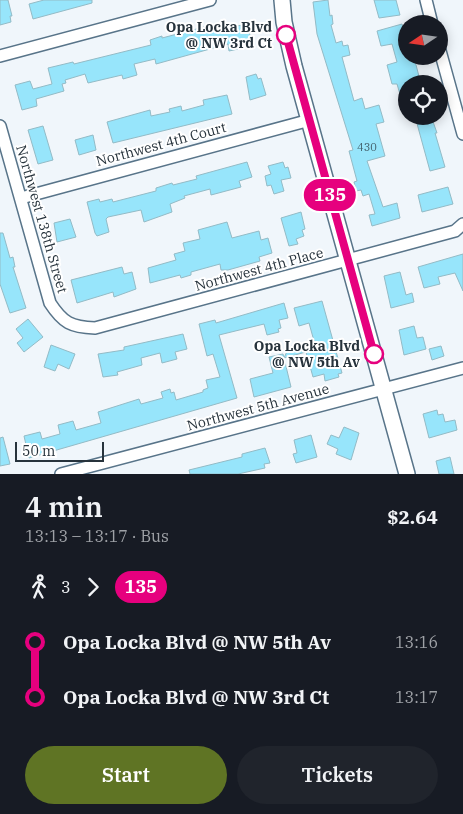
<!DOCTYPE html>
<meta charset="utf-8">
<style>
body{margin:0;font-family:"IBM Plex Serif",serif;background:#20242c;color:#f1f3f6;height:100vh;display:flex;flex-direction:column;font-size:19px;white-space:nowrap}
*{box-sizing:border-box;margin:0}
p{font-size:16px;color:#9ea1a6}
.icon{flex:none;width:28px;height:28px;fill:none;stroke:currentColor;stroke-width:2;stroke-linecap:round;stroke-linejoin:round}
.map{position:relative;height:474px;overflow:hidden}
.details{display:flex;flex-direction:column;background:#171b24;flex:1}
.details>*{flex:none}
.badge{padding:0 10px;border-radius:16px;font-size:18px;line-height:32px}
.needle{width:32px;rotate:257deg}
.buttons{position:absolute;left:398px;top:15px;display:grid;gap:10px}
.buttons a{display:grid;place-items:center;width:50px;height:50px;border-radius:50%;background:#171b24;box-shadow:0 2px 12px #0003;font-size:25px}
.scale{position:absolute;left:15px;bottom:12px;width:89px;box-sizing:border-box;padding-left:5px;border:2px solid #27333c;border-top:0;font-size:14px;line-height:18px;white-space:nowrap;color:#27333c;-webkit-text-stroke:4px #fff;paint-order:stroke}
.map>.badge{position:absolute;translate:-50% -50%;box-shadow:0 0 0 2px #fff}
.legs{display:flex;align-items:center;gap:8px;height:55px;padding:0 25px;font-size:16px}
.legs p{margin-inline-start:auto}
.head{display:flex;align-items:center;justify-content:space-between;height:85px;padding:0 25px}
h1{font-size:28px;font-weight:600;line-height:38px}
.cta{display:flex;gap:10px;margin-top:auto;padding:10px 25px}
.cta a{flex:1;height:58px;border-radius:30px;background:#5f7424;color:#fff;font-size:20px;font-weight:600;line-height:58px;text-align:center}
.cta a+a{background:#20242c;color:#f1f3f6}
ul{padding:0 25px;list-style:none}
li{display:flex;align-items:center;gap:18px;height:55px;font-size:19px}
li i{display:grid;place-items:center;width:8px;height:100%;margin:0 6px;background:currentColor}
li i::after{content:'';width:12px;height:12px;margin:-6px;border:4px solid;border-radius:50%;background:#171b24}
li p{margin-inline-start:auto}
li:first-child i{background:linear-gradient(#0000 50%,currentColor 0)}
li:last-child i{background:linear-gradient(currentColor 50%,#0000 0)}
.map>svg:first-child{display:block}
.building{fill:#97e5fb;stroke:#93bbc6}
.lines{fill:none;stroke-linecap:round;stroke-linejoin:round}
.street-casing{stroke:#587489;stroke-width:14}
.secondary-casing{stroke:#587489;stroke-width:18}
.street{stroke:#fff;stroke-width:11}
.secondary{stroke:#fff;stroke-width:15}
.line-1-casing{stroke:#fff;stroke-width:11}
.line-1{stroke:#e6007e;stroke-width:8}
.stop-1-dot{fill:#fff;stroke:#e6007e;stroke-width:2.5}
.labels{text-anchor:middle;stroke-width:4;stroke-linejoin:round;paint-order:stroke}
.number-label{font-size:11px;fill:#43606c}
.stop-label{font-size:14px;font-weight:bold;fill:#27333c;stroke:#fff;text-anchor:end}
.street-label{font-size:14px;fill:#27333c;stroke:#fff}
</style>
<div class="map">
<svg width="463" height="474" viewBox="0 0 463 474">
<rect width="100%" height="100%" fill="#f0f6fb"/>
<g class="building">
<polygon points="0,0 8,0 12,16 10,16 11,22 0,25"/>
<polygon points="44,0 92,0 92,3 33,19 29,4"/>
<polygon points="328,0 330,16 332,15 333,24 331,25 336,43 342,41 343,46 348,45 350,55 342,57 354,101 362,98 365,109 379,105 384,122 376,124 385,156 367,161 383,207 397,203 400,218 372,226 369,215 375,214 369,194 363,196 361,190 356,191 354,182 357,181 349,151 353,150 317,34 313,2"/>
<polygon points="374,0 396,0 400,15 379,18"/>
<polygon points="248,24 251,42 237,44 238,49 229,51 228,44 156,64 155,59 134,64 137,75 123,79 122,75 88,83 85,74 65,80 66,83 62,84 64,91 36,99 37,106 22,110 15,85 30,81 33,89 52,84 48,68 73,62 74,64 151,45 150,40 162,36 162,38 208,26 209,31"/>
<polygon points="402,24 404,31 406,30 406,56 412,56 415,61 421,84 406,84 406,107 404,108 397,84 392,84 387,65 397,62 392,44 381,46 377,31"/>
<polygon points="256,74 258,79 261,78 266,95 250,100 246,77"/>
<polygon points="227,95 232,114 113,143 107,122 150,110 151,116 170,112 169,109 181,106 182,111 204,105 203,100"/>
<polygon points="431,116 437,133 435,133 445,167 430,171 416,120"/>
<polygon points="43,126 53,160 38,164 28,130"/>
<polygon points="93,135 96,150 79,155 75,140"/>
<polygon points="247,162 252,177 239,181 241,187 211,195 210,189 184,196 185,198 170,204 172,212 144,222 141,210 108,217 106,219 109,232 97,236 95,233 87,202 99,199 100,202 112,199 113,202 156,191 156,188 172,183 173,185 197,179 196,176"/>
<polygon points="283,162 285,168 288,167 291,178 281,180 284,191 274,194 271,185 267,186 265,176 271,174 268,166"/>
<polygon points="448,187 453,204 422,212 418,195"/>
<polygon points="301,212 305,229 302,230 304,236 296,239 298,244 289,246 281,218"/>
<polygon points="70,219 76,237 57,242 54,223"/>
<polygon points="227,222 232,238 259,231 261,240 268,238 272,253 259,257 260,261 228,270 221,270 220,264 191,272 191,275 181,278 180,275 150,283 148,268 176,260 174,254 185,251 183,243 200,239 198,230"/>
<polygon points="0,233 3,233 10,258 13,257 15,267 13,267 26,308 10,313 0,284"/>
<polygon points="463,254 463,291 455,273 438,277 440,284 424,288 418,267"/>
<polygon points="122,267 124,274 132,272 136,289 114,297 113,292 77,303 71,280"/>
<polygon points="400,272 406,295 412,293 414,302 391,308 384,276"/>
<polygon points="322,301 342,373 338,374 339,377 325,381 324,374 313,377 306,352 284,358 289,347 314,341 309,323 299,326 294,308"/>
<polygon points="284,303 288,318 279,320 281,328 278,329 279,332 267,335 264,324 219,335 237,398 29,458 24,436 40,432 42,439 60,434 58,425 73,421 76,430 101,423 98,412 139,399 141,404 163,398 161,392 170,389 171,393 174,392 176,400 203,392 203,390 208,388 206,380 220,377 213,354 207,356 199,324 215,320 216,323"/>
<polygon points="28,319 43,337 24,352 17,343 23,338 16,329"/>
<polygon points="414,326 417,338 423,337 426,349 404,355 399,330"/>
<polygon points="183,334 187,349 175,352 177,359 162,363 160,353 141,358 142,365 117,372 118,375 103,377 98,354 124,350 124,347"/>
<polygon points="51,345 75,354 69,369 58,364 55,371 44,367"/>
<polygon points="441,346 444,356 432,360 429,349"/>
<polygon points="283,354 291,387 254,397 250,379 273,373 269,357"/>
<polygon points="437,410 438,415 443,414 445,422 455,420 457,430 429,438 423,414"/>
<polygon points="344,427 359,433 351,460 336,454 338,449 327,444 331,435 339,438"/>
<polygon points="311,435 317,457 296,463 293,454 297,453 294,440"/>
<polygon points="3,437 10,464 0,466 0,438"/>
<polygon points="265,448 270,463 264,464 265,468 238,474 190,474 189,470 242,457 242,454"/>
<polygon points="450,457 454,474 439,474 436,461"/>
</g>
<g class="lines">
<g class="street-casing">
<g id="street">
<polyline points="426,0 432,24"/>
<polyline points="439,47 463,134"/>
<polyline points="0,56 210,0"/>
<path d="M0,126l50,177c13,20 21,24 45,25l360,-97 8,-7"/>
<polyline points="21,198 310,120"/>
<polyline points="61,474 463,368"/>
</g>
</g>
<g class="secondary-casing">
<polyline id="secondary" points="282,0 284,22 294,66 407,474"/>
</g>
<use href="#street" class="street"/>
<use href="#secondary" class="secondary"/>
</g>
<g class="lines">
<g class="line-1-casing">
<polyline id="line-1" points="286,35 374,354"/>
</g>
<use href="#line-1" class="line-1"/>
</g>
<g class="stop-1-dot">
<circle cx="286" cy="35" r="9"/>
<circle cx="374" cy="354" r="9"/>
</g>
<g class="labels">
<g class="number-label">
<text x="367" y="151">430</text>
</g>
<g class="stop-label">
<text x="272" y="32">Opa Locka Blvd<tspan x="272" dy="16">@ NW 3rd Ct</tspan></text>
<text x="360" y="351">Opa Locka Blvd<tspan x="360" dy="16">@ NW 5th Av</tspan></text>
</g>
<g class="street-label">
<text transform="translate(161 144) rotate(-15)" y="5">Northwest 4th Court</text>
<text transform="translate(42 219) rotate(74)" y="5">Northwest 138th Street</text>
<text transform="translate(259 269) rotate(-15)" y="5">Northwest 4th Place</text>
<text transform="translate(258 407) rotate(-15)" y="5">Northwest 5th Avenue</text>
</g>
</g>
</svg>
<div class="buttons">
<a><svg class="needle" viewBox="-14 -14 28 28"><path d="M0-13l5 13h-10z" fill="#e53935"/><path d="M0 13l5-13h-10z" fill="#9ea1a6"/></svg></a>
<a><svg class="icon" aria-label="locate" viewBox="0 0 24 24"><circle cx="12" cy="12" r="6"/><path d="M12 2v4M12 18v4M2 12h4M18 12h4"/></svg></a>
</div>
<div class="scale">50 m</div>
<b class="badge" style="left:330px;top:195px;background:#e6007e;color:#fff">135</b>
</div>
<section class="details">
<div class="head"><div><h1>4 min</h1><p>13:13 – 13:17 · Bus</p></div><b>$2.64</b></div>
<div class="legs"><svg class="icon" aria-label="walk" viewBox="0 0 24 24"><circle cx="13" cy="4" r="2"/><path d="M13 8l-2 6 4 7M11 14l-3 7M7 12l3-4h3l4 4"/></svg>3<svg class="icon" aria-label="forward" viewBox="0 0 24 24"><path d="M9 5l7 7-7 7"/></svg><b class="badge" style="background:#e6007e;color:#fff">135</b></div>
<ul>
<li><i style="color:#e6007e"></i><b>Opa Locka Blvd @ NW 5th Av</b><p>13:16</p></li>
<li><i style="color:#e6007e"></i><b>Opa Locka Blvd @ NW 3rd Ct</b><p>13:17</p></li>
</ul>
<div class="cta"><a>Start</a><a>Tickets</a></div>
</section>
